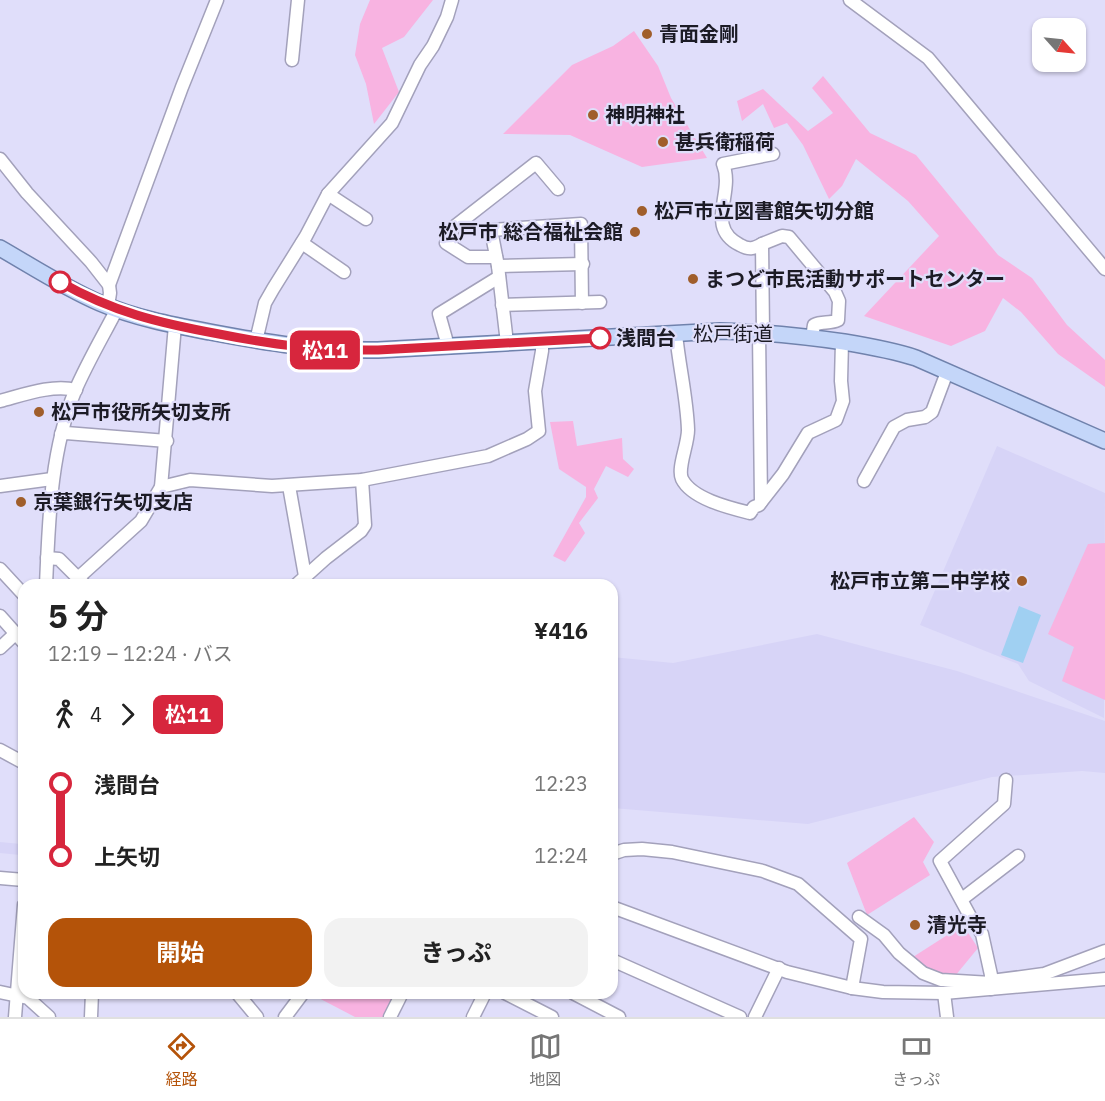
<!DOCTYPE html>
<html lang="ja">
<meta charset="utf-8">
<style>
body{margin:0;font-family:"IBM Plex Sans","Noto Sans JP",sans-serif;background:#f2f2f2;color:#222;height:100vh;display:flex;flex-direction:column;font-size:22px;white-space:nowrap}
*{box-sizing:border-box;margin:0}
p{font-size:20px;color:#767676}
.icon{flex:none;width:33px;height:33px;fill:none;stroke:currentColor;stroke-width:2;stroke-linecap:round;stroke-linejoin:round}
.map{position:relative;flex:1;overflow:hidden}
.side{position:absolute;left:18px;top:579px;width:600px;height:420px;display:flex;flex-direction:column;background:#fff;border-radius:18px;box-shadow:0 2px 4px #0004}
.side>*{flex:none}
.badge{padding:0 12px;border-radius:9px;font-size:21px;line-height:39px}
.needle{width:39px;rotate:117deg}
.tools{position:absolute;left:1032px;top:18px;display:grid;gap:12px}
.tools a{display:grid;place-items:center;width:54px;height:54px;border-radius:12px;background:#fff;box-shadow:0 2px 4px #0004;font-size:30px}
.map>.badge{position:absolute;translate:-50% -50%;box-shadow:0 0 0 3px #fff}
.legs{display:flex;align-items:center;gap:9px;height:66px;padding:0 30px;font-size:20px}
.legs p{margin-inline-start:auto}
.headline{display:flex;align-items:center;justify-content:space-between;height:102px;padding:0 30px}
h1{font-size:33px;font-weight:700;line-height:45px}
.primary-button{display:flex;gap:12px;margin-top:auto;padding:12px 30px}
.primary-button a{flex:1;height:69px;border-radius:18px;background:#b45309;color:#fff;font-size:24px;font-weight:700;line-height:69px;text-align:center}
.primary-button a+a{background:#f2f2f2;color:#222}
ul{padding:0 30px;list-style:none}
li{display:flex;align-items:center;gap:21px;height:72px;font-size:22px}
li i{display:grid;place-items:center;width:9px;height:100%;margin:0 8px;background:currentColor}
li i::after{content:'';width:15px;height:15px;margin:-8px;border:4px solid;border-radius:50%;background:#fff}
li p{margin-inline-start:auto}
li:first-child i{background:linear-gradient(#0000 50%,currentColor 0)}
li:last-child i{background:linear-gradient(currentColor 50%,#0000 0)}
.menu{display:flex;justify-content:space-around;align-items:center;height:84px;border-top:2px solid #e0e0e0;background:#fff;font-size:16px;color:#767676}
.menu a{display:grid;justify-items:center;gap:3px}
.menu .on{color:#b45309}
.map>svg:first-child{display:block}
.built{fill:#d7d4f7}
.green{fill:#f8b3e1}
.water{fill:#a0d0f2}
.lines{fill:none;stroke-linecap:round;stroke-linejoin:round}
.minor-casing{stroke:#a3a1bb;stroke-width:15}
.major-casing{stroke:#7082ac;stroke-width:18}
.minor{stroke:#fff;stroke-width:12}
.major{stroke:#c4d6f9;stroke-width:15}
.line-1-casing{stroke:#fff;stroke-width:14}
.line-1{stroke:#d7263d;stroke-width:9}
.poi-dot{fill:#a05e2b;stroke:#e0defa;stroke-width:2}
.stop-1-dot{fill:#fff;stroke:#d7263d;stroke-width:3}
.labels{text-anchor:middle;stroke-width:4.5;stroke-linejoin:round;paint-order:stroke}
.poi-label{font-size:20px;font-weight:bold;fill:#1c1b25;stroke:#e0defa;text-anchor:start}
.street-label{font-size:20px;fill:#1c1b25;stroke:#e0defa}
.stop-label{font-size:20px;font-weight:bold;fill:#1c1b25;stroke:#e0defa;text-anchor:start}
</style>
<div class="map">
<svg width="1105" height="1017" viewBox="0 0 1105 1017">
<rect width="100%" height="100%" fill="#e0defa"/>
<g class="built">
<polygon points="997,446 1105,493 1104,718 1029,681 1018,664 920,625"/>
<polygon points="817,634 957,671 1105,721 1105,773 1082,771 992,777 808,824 612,808 612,657 673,663"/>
<polygon points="0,842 21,844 20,855 0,853"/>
</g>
<g class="green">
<polygon points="370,0 433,0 404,37 382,48 399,92 374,124 366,84 355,55 360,24"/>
<polygon points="634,31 658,66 671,98 707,158 642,167 570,135 503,134 572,65 613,46"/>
<polygon points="823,76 870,133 916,155 998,255 1032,278 1067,325 1105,360 1105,387 1058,354 1021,312 1003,298 985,331 951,346 864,316 939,236 908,201 856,159 842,186 829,199 803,145 787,123 774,128 763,104 742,121 737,101 763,89 808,131 833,113 812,88"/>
<polygon points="573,421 577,446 622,438 623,459 634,469 628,477 606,466 594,489 598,498 579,523 585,533 565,562 553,556 586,497 586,487 559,469 550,422"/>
<polygon points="1105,543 1105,700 1062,681 1074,647 1048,634 1088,544"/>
<polygon points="914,817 934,842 923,862 930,875 867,915 847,863"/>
<path d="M963,925l15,23 -23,28c-21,-2 -27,-5 -42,-19z"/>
<polygon points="397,993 386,1017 355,1017 311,994"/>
</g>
<polygon class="water" points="1019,606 1041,615 1023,663 1001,655"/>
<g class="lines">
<g class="minor-casing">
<g id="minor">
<polyline points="850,0 928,58 1105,269"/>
<polyline points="292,60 298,0"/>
<polyline points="0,159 27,193 91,262 109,285 110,293 108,306"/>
<polyline points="328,194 366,219"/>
<polyline points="302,243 344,272"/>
<path d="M762,244l20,-8 7,1 46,55 4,9 -1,19c-8,4 -16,1 -24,5l-2,12"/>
<polyline points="496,257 468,257 446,243 454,227 536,163 558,189"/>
<polyline points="498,266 583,264"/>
<polyline points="109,285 182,87 217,0"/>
<polyline points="502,305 600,302"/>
<polyline points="759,332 761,502 783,474 808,433 836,420 843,401 841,381 842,342"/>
<path d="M763,332l-1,-88c-9,5 -13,6 -22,1 -36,-18 -5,-52 -17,-81l50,-10"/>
<path d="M676,334c3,32 11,64 12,96 0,15 -11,38 -6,49 10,20 48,29 68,34l4,-6 5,-2 2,-3"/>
<polyline points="256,341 265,303 273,289 306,236 328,194 392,123 420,65 433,46 447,17 452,0"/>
<polyline points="507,343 498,266 491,230 581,224 582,303"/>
<polyline points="448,346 439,314 499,277"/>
<path d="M0,401c23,-6 52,-17 76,-11"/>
<polyline points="61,434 66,433 167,441"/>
<polyline points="864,481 894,427 907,420 925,417 932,412 947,372"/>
<polyline points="0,486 52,479"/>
<polyline points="289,486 305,576"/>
<polyline points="161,487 190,480 272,486 362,480 488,456 527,439 539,431 535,391 542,351 542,341"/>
<polyline points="47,558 59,559 85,585"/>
<polyline points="0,569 24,595"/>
<polyline points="78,578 141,521 161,487 175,325"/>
<path d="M46,585c3,-65 4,-132 29,-194 12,-28 28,-55 42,-82"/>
<polyline points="296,585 326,558 361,531 365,525 362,480"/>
<polyline points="0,616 24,643"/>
<polyline points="0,648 15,634"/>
<polyline points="0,750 24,763"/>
<polyline points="612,854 624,850 642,849 672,852 763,871 798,884 861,939 852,988"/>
<polyline points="0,878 24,880"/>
<polyline points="962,899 1018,856"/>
<polyline points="612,907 787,972 852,988 883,992 944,993 1105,979"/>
<polyline points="859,917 884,935 899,953 923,973 941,980 991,983"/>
<polyline points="612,960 740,1017"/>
<polyline points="991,981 1044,974 1105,951"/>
<polyline points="991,989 991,975 982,934 971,918 940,861 1004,804 1006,780"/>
<polyline points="0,992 28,998 49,1017"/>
<polyline points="237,993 257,1017"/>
<polyline points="505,993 552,1017"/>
<polyline points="573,993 619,1017"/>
<polyline points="944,993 947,1017"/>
<polyline points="15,1017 24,905"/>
<polyline points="91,1017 92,993"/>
<polyline points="285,1017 303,993"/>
<polyline points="390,1017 402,993"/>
<polyline points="473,1017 485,993"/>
<polyline points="755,1017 779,968"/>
</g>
</g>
<g class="major-casing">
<path id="major" d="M0,248c33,19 65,40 100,55 35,15 73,22 110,29 58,11 108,19 168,18l342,-19c42,1 82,5 124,11 24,4 48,8 72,16l189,83"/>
</g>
<use href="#minor" class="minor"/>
<use href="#major" class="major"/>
</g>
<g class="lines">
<g class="line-1-casing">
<path id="line-1" d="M60,282c53,30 99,41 159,52 55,11 102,17 159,16l222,-12"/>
</g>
<use href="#line-1" class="line-1"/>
</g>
<g class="poi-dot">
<circle cx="647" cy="34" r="6"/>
<circle cx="593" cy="115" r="6"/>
<circle cx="663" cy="142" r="6"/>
<circle cx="642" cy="211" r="6"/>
<circle cx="635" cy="232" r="6"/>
<circle cx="693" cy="279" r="6"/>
<circle cx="39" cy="412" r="6"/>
<circle cx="21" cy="502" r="6"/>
<circle cx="1022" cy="581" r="6"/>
<circle cx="915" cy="925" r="6"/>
</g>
<g class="stop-1-dot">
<circle cx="60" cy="282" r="10"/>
<circle cx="600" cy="338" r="10"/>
</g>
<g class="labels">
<g class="poi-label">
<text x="659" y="41">青面金剛</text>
<text x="605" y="122">神明神社</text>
<text x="675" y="149">甚兵衛稲荷</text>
<text x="654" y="218">松戸市立図書館矢切分館</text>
<text x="623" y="239" text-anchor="end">松戸市 総合福祉会館</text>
<text x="705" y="286">まつど市民活動サポートセンター</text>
<text x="51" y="419">松戸市役所矢切支所</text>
<text x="33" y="509">京葉銀行矢切支店</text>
<text x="1010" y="588" text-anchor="end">松戸市立第二中学校</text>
<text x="927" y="932">清光寺</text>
</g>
<g class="street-label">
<text x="733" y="341">松戸街道</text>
</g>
<g class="stop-label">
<text x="616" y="345">浅間台</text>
</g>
</g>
</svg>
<div class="tools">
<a><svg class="needle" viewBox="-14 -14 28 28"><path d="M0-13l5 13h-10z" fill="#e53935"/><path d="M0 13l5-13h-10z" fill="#767676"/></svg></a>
</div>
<b class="badge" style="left:325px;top:350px;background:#d7263d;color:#fff">松11</b>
<section class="side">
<div class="headline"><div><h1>5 分</h1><p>12:19 – 12:24 · バス</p></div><b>¥416</b></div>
<div class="legs"><svg class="icon" aria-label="walk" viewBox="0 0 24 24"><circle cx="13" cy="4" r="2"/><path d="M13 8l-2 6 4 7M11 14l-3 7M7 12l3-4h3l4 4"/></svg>4<svg class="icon" aria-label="forward" viewBox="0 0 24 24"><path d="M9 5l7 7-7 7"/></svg><b class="badge" style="background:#d7263d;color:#fff">松11</b></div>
<ul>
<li><i style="color:#d7263d"></i><b>浅間台</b><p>12:23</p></li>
<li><i style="color:#d7263d"></i><b>上矢切</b><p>12:24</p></li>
</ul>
<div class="primary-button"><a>開始</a><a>きっぷ</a></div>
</section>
</div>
<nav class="menu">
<a class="on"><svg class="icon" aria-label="directions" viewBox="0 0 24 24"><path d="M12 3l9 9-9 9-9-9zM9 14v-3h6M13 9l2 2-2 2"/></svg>経路</a>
<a><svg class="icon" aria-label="map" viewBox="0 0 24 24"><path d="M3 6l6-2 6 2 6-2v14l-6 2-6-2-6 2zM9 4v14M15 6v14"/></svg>地図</a>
<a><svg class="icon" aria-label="tickets" viewBox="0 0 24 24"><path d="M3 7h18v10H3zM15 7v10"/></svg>きっぷ</a>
</nav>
